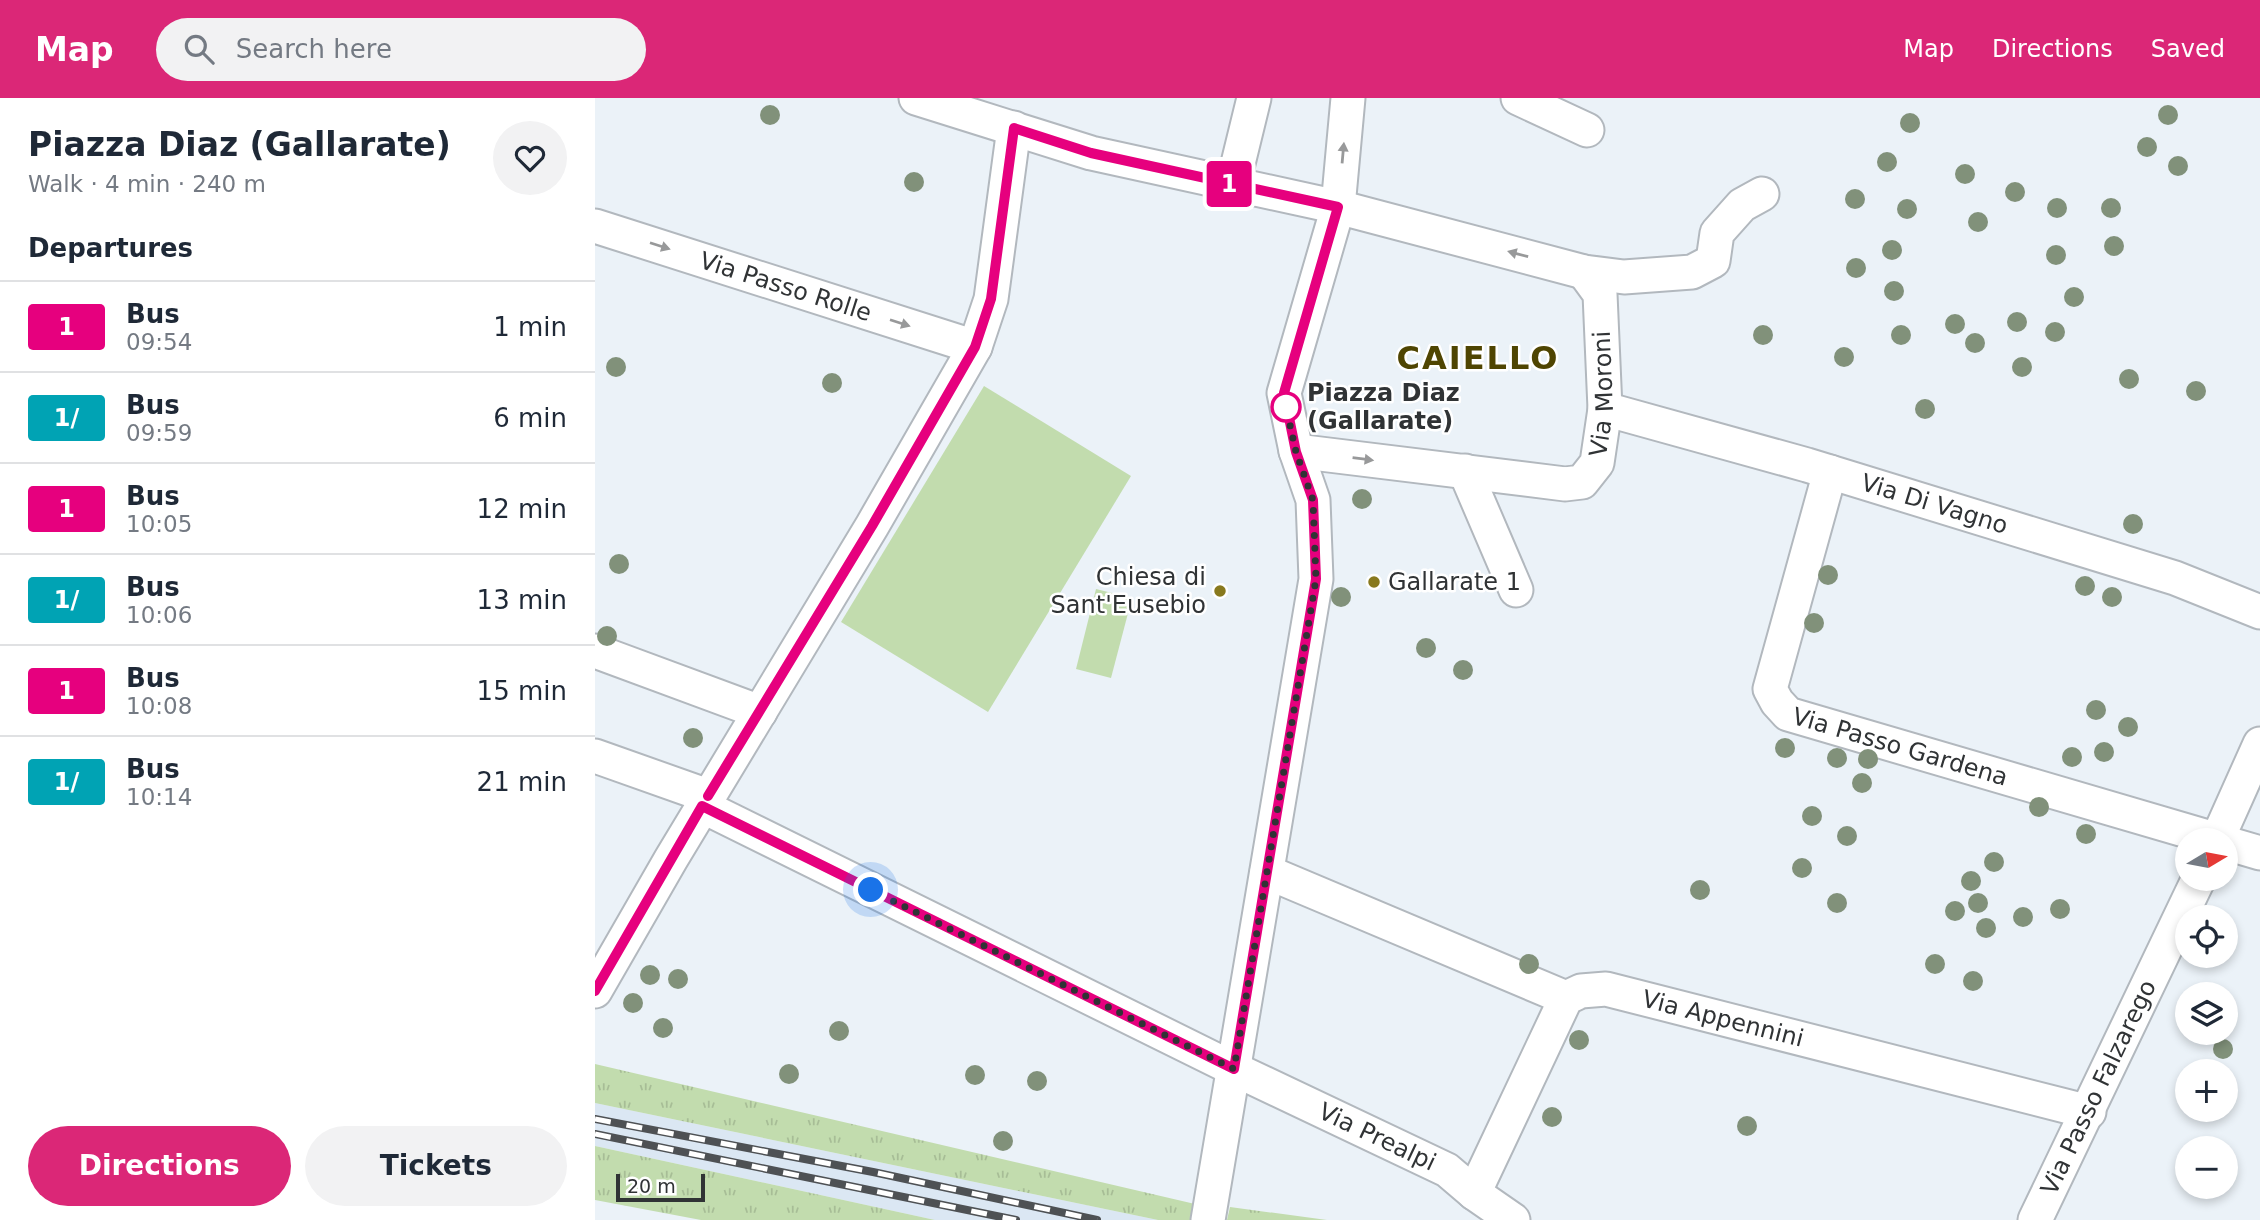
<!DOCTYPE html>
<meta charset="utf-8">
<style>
body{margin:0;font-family:"DejaVu Sans",sans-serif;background:#f2f2f3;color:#1f2937;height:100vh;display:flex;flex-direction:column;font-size:26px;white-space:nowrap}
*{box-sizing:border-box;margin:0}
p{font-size:23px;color:#747a83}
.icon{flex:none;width:38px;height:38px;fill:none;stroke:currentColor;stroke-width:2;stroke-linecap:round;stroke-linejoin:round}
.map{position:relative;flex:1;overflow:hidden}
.sheet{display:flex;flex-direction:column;background:#fff;width:595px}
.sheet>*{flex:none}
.badge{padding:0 14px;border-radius:5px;font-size:24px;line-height:46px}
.needle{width:46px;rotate:80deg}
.controls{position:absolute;left:1580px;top:730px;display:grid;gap:14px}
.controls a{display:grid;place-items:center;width:63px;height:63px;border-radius:50%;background:#fff;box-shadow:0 4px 10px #0003;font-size:35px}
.scale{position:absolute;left:21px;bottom:18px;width:89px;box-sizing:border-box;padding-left:7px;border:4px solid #303335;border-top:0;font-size:19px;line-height:24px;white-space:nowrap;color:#303335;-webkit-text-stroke:5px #fff;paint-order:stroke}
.you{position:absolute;width:35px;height:35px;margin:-18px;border:5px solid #fff;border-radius:50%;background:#1a73e8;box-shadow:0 0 0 10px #1a73e833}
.map>.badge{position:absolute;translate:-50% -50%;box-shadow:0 0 0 4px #fff}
h2{padding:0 28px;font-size:26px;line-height:63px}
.round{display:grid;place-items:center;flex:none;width:74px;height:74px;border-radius:37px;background:#f2f2f3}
.headline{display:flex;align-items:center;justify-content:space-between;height:119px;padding:0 28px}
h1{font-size:33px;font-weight:700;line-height:52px}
.button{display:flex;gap:14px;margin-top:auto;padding:14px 28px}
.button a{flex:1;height:80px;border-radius:42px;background:#db2777;color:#fff;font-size:28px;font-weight:700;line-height:80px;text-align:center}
.button a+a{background:#f2f2f3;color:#1f2937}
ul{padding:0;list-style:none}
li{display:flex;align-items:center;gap:21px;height:91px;padding:0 28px;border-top:2px solid #e0e1e3}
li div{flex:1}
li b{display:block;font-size:26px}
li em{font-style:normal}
li .badge{min-width:77px;font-weight:700;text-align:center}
header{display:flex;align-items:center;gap:42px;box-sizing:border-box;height:98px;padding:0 35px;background:#db2777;color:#fff}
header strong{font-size:33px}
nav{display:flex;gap:38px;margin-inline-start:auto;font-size:24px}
.search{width:490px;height:63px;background:#f2f2f3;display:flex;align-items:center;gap:18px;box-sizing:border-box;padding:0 24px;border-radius:38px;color:#747a83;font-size:26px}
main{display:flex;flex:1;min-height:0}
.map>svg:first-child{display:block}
.built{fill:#dbe7f3}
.grass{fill:url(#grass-tufts)}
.green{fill:#c2dcae}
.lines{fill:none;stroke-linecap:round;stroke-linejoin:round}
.minor-casing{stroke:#b2b8be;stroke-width:37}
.minor{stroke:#fff;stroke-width:33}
.rail-casing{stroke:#4e5154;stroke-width:8}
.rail{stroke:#fff;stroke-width:5;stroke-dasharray:16;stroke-linecap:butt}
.tree{fill:#81917a}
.oneway{fill:#98999a}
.line-casing{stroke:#fff;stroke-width:16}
.line{stroke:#e6007e;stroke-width:10}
.walk{stroke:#303335;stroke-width:7;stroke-dasharray:0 12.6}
.stop-dot{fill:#fff;stroke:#e6007e;stroke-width:3.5}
.poi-dot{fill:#88791e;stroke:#fff;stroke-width:2.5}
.labels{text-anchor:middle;stroke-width:5;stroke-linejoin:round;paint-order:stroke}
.street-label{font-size:24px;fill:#303335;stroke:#fff}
.stop-label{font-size:24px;font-weight:bold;fill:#303335;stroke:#fff;text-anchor:start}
.poi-label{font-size:24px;fill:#303335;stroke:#fff;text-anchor:end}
.district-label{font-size:32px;font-weight:bold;letter-spacing:2px;fill:#4f4502;stroke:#fff}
</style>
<header>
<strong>Map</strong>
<div class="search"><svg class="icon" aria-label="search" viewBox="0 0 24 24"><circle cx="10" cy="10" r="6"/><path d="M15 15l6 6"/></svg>Search here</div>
<nav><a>Map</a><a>Directions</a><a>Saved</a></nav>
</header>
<main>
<section class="sheet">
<div class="headline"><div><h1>Piazza Diaz (Gallarate)</h1><p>Walk · 4 min · 240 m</p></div><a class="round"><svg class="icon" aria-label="heart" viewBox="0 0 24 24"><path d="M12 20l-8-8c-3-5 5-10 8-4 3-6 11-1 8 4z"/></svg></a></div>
<h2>Departures</h2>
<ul>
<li><span class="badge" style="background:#e6007e;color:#fff">1</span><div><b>Bus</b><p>09:54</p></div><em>1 min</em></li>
<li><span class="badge" style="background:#00a3b4;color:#fff">1/</span><div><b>Bus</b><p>09:59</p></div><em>6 min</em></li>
<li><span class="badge" style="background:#e6007e;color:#fff">1</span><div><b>Bus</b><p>10:05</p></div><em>12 min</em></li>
<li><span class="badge" style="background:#00a3b4;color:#fff">1/</span><div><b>Bus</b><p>10:06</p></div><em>13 min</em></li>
<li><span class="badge" style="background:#e6007e;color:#fff">1</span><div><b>Bus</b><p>10:08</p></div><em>15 min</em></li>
<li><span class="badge" style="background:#00a3b4;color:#fff">1/</span><div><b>Bus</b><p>10:14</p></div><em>21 min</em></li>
</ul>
<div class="button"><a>Directions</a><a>Tickets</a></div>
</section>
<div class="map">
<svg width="1665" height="1122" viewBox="0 0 1665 1122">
<defs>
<pattern id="grass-tufts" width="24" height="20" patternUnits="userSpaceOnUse" patternTransform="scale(1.75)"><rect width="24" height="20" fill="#c2dcae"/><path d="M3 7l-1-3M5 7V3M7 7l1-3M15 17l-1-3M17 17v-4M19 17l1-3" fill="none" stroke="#a7bd96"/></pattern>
</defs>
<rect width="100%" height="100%" fill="#ebf2f8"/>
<polygon class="built" points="0,1005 563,1122 340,1122 0,1048"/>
<g class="grass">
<polygon points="0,966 600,1106 596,1122 563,1122 0,1005"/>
<polygon points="0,1048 340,1122 106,1122 0,1102"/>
<polygon points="635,1109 732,1122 632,1122"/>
</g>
<g class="green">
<polygon points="389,288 536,378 393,614 246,524"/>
<polygon points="501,491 537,500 516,580 481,571"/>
</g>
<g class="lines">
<g class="minor-casing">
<g id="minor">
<polyline points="321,0 496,55 743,109 989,174 1029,179 1097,174 1118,163 1122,135 1147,107 1167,96"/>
<polyline points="923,0 992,32"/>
<polyline points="638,86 659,0"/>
<path id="s1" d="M0,128l380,121"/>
<path id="s2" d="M1010,311l202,56 368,113 85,34"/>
<path id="s3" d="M701,353l269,33 17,-2 15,-19 8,-54 -5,-115 -16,-22"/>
<polyline points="870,373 921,492"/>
<path id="s4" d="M1235,374l-60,217 7,13 11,12 430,126"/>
<polyline points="0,553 165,614"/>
<polyline points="0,658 113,698"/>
<path id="s5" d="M107,708l532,263 213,101 27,23 39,27"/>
<polyline points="1622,742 1665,646"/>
<polyline points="1631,745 1665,755"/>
<polyline points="672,774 971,900"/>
<polyline points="0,893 76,761 277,428 380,249 396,201 419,30"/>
<path id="s6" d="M879,1095l92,-195 15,-7 25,-2 483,123"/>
<polyline points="613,1122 721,481 718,402 701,353 689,295 743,109 753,0"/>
<path id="s7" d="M1440,1122l164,-342"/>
</g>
</g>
<use href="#minor" class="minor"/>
<g class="rail-casing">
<g id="rail">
<polyline points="0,1021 278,1074 502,1122"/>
<polyline points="0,1036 421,1122"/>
</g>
</g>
<use href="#rail" class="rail"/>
</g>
<g class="tree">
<circle cx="175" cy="17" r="10"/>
<circle cx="1573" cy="17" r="10"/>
<circle cx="1315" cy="25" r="10"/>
<circle cx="1552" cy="49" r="10"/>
<circle cx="1292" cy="64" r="10"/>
<circle cx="1583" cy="68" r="10"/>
<circle cx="1370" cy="76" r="10"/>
<circle cx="319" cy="84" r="10"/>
<circle cx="1420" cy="94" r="10"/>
<circle cx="1260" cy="101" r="10"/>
<circle cx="1462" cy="110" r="10"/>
<circle cx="1516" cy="110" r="10"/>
<circle cx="1312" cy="111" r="10"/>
<circle cx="1383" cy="124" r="10"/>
<circle cx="1519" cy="148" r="10"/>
<circle cx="1297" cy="152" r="10"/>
<circle cx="1461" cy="157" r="10"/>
<circle cx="1261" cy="170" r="10"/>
<circle cx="1299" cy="193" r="10"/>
<circle cx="1479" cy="199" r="10"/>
<circle cx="1422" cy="224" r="10"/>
<circle cx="1360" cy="226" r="10"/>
<circle cx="1460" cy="234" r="10"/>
<circle cx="1168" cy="237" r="10"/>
<circle cx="1306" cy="237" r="10"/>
<circle cx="1380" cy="245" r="10"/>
<circle cx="1249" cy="259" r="10"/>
<circle cx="21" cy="269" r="10"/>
<circle cx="1427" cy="269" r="10"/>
<circle cx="1534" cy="281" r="10"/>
<circle cx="237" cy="285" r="10"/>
<circle cx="1601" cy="293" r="10"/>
<circle cx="1330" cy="311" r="10"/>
<circle cx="767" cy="401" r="10"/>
<circle cx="1538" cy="426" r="10"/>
<circle cx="24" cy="466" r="10"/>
<circle cx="1233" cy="477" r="10"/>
<circle cx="1490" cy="488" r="10"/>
<circle cx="746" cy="499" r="10"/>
<circle cx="1517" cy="499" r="10"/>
<circle cx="1219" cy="525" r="10"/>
<circle cx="12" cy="538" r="10"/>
<circle cx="831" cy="550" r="10"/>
<circle cx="868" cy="572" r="10"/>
<circle cx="1501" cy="612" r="10"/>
<circle cx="1533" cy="629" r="10"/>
<circle cx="98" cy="640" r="10"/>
<circle cx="1190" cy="650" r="10"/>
<circle cx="1509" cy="654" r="10"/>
<circle cx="1477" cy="659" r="10"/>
<circle cx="1242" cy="660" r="10"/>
<circle cx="1273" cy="661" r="10"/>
<circle cx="1267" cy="685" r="10"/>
<circle cx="1444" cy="709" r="10"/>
<circle cx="1217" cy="718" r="10"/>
<circle cx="1491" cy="736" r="10"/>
<circle cx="1252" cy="738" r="10"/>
<circle cx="1399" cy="764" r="10"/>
<circle cx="1207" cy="770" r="10"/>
<circle cx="1376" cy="783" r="10"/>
<circle cx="1105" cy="792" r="10"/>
<circle cx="1242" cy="805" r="10"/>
<circle cx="1383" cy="805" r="10"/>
<circle cx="1465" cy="811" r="10"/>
<circle cx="1360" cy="813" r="10"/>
<circle cx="1428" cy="819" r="10"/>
<circle cx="1391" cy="830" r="10"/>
<circle cx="934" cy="866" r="10"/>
<circle cx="1340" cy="866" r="10"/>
<circle cx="55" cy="877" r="10"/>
<circle cx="83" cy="881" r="10"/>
<circle cx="1378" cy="883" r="10"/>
<circle cx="38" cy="905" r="10"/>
<circle cx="68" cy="930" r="10"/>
<circle cx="244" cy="933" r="10"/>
<circle cx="984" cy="942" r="10"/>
<circle cx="1628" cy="951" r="10"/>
<circle cx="194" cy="976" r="10"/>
<circle cx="380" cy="977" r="10"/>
<circle cx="442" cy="983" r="10"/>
<circle cx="957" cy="1019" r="10"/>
<circle cx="1152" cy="1028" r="10"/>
<circle cx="408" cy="1043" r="10"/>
</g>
<defs><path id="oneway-solid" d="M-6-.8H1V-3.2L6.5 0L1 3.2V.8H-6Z" transform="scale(1.75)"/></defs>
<g class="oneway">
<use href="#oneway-solid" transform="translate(748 55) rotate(-85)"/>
<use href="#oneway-solid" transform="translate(65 148) rotate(18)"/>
<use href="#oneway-solid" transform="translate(923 156) rotate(-165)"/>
<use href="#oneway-solid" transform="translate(305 225) rotate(18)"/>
<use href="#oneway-solid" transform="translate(768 361) rotate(7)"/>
</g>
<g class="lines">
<g class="line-casing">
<polyline id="line" points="0,893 107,708 639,971 721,481 718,402 701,354 689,295 743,109 496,55 419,30 396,201 380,249 277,428 113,698"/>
</g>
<use href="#line" class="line"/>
<polyline class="walk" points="276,792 639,971 721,481 718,402 701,354 691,309"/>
</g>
<circle class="stop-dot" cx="691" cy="309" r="14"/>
<g class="poi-dot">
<circle cx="779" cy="484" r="7"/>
<circle cx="625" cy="493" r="7"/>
</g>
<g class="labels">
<g class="street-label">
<text dy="8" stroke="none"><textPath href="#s1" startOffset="200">Via Passo Rolle</textPath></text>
<text dy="8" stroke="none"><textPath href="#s3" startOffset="382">Via Moroni</textPath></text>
<text dy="8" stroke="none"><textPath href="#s2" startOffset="343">Via Di Vagno</textPath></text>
<text dy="8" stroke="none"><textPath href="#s4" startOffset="373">Via Passo Gardena</textPath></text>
<text dy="8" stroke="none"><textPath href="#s6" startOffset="378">Via Appennini</textPath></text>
<text dy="8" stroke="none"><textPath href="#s7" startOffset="147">Via Passo Falzarego</textPath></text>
<text dy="8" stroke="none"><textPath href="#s5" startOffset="752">Via Prealpi</textPath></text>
</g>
<g class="stop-label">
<text x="712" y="303">Piazza Diaz<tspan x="712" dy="28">(Gallarate)</tspan></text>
</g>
<g class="poi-label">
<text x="611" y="487">Chiesa di<tspan x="611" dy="28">Sant'Eusebio</tspan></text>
<text x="793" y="492" text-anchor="start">Gallarate 1</text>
</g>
<g class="district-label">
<text x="883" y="271">CAIELLO</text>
</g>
</g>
</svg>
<div class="controls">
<a><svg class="needle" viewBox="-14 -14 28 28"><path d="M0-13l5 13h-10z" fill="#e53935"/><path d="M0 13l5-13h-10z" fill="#747a83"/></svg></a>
<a><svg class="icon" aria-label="locate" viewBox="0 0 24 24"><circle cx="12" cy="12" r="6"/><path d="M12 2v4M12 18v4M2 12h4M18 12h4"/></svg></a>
<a><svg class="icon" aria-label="layers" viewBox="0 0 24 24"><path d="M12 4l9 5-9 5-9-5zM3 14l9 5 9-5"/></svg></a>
<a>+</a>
<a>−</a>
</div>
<div class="scale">20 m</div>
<div class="you" style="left:276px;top:792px"></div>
<b class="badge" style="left:634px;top:86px;background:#e6007e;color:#fff">1</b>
</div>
</main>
